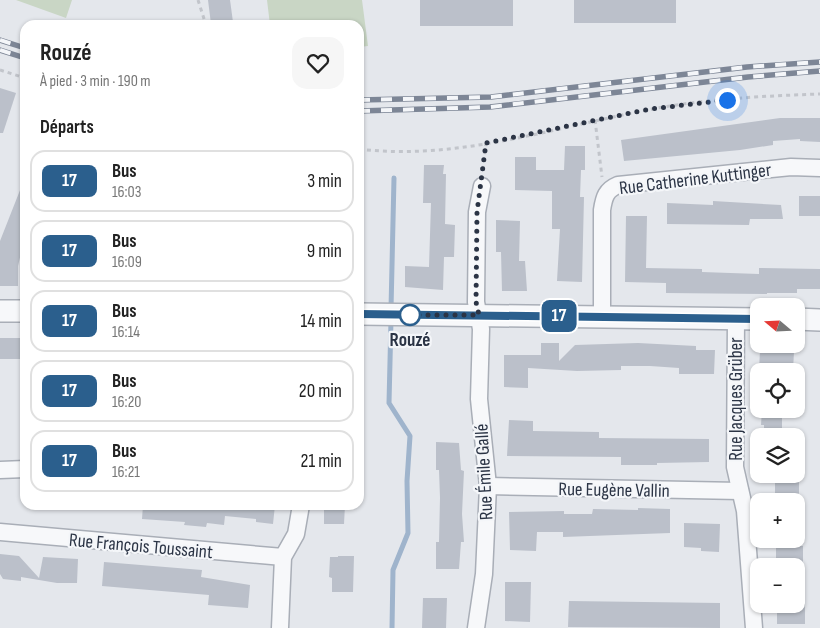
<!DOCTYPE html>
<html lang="fr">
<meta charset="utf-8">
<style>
body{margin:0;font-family:"Sofia Sans Condensed",sans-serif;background:#f6f6f6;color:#222;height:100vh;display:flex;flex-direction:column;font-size:19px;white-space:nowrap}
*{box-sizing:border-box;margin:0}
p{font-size:16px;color:#767676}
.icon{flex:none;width:28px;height:28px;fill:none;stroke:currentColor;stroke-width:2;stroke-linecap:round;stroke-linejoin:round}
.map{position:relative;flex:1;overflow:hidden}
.side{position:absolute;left:20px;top:20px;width:344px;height:490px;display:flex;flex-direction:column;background:#fff;border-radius:15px;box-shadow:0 1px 4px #0004}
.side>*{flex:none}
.badge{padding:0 10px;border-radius:8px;font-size:18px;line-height:32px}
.needle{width:32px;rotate:289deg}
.tools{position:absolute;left:750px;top:298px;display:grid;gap:10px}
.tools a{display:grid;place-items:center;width:55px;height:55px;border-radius:10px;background:#fff;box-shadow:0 1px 4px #0004;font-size:25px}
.you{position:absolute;width:25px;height:25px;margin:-12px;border:4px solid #fff;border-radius:50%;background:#1a73e8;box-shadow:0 0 0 8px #1a73e833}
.map>.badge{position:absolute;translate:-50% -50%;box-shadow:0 0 0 2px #fff}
h2{padding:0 20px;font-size:19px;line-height:45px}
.round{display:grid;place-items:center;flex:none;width:52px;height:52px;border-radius:15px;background:#f6f6f6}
.overview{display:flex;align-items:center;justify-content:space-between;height:85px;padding:0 20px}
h1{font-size:24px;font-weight:700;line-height:38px}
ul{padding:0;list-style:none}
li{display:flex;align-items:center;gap:15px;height:62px;margin:0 10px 8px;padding:0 10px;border:2px solid #e0e0e0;border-radius:15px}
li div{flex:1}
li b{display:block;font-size:19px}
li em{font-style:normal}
li .badge{min-width:55px;font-weight:700;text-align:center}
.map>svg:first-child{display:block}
.green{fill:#c9d6c5}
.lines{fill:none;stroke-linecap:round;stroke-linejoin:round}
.stream{stroke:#9fb4cc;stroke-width:5}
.building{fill:#bbc0ca}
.minor-casing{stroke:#a9aeb7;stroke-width:19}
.tertiary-casing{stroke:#a9aeb7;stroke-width:24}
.path{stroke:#c2c5cb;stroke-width:3;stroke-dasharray:4 4;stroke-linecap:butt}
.minor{stroke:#f7f8fa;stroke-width:16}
.tertiary{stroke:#f7f8fa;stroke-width:21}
.rail-casing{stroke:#7d8696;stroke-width:5.5}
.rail{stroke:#f4f6f9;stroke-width:4;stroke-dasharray:11;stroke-linecap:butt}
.line-casing{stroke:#fff;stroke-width:11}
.line{stroke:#2b5f8d;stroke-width:8}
.walk{stroke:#2b3445;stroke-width:5;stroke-dasharray:0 9}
.stop-dot{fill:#fff;stroke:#2b5f8d;stroke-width:2.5}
.labels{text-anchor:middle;stroke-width:4.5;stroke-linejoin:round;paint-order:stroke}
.street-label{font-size:19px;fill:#2b3445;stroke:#f4f6f9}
.stop-label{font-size:19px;font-weight:bold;fill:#2b3445;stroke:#f4f6f9}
</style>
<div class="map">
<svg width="820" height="628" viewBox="0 0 820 628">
<rect width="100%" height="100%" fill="#e4e7ec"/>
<g class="green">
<polygon points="16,0 72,0 66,18"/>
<polygon points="267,0 362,0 368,46 359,47 359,25 270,25"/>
</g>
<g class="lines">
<g class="stream">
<polyline points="391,309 394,178"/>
<polyline points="391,320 389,403 410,436 407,481 408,533 393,570 392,628"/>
</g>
</g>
<g class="building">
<polygon points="208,0 230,0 233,22 211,24"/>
<rect x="420" y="0" width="93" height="26"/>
<rect x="574" y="0" width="102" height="23"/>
<polygon points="0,88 16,93 3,133 0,133"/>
<polygon points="780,118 820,118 820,142 800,141 800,139 773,141 773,145 740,150 624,161 621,140"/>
<polygon points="565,146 585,146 585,170 581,170 580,197 584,197 582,282 557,281 560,229 552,229 552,191 515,190 515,157 536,157 536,170 564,170"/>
<polygon points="424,165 444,165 443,174 446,174 445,224 455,225 454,257 444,257 443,290 405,287 405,266 429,267 431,203 423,203"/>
<polygon points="24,180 25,236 18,266 18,286 0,286 0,241"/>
<rect x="799" y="196" width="21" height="20"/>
<polygon points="713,201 781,205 783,219 750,219 749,225 667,224 667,203 713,205"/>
<polygon points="626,216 647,216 646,268 702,269 702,272 759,274 759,268 820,269 820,289 797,289 797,293 767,293 767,294 666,293 666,283 625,282"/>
<polygon points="496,220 520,221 519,261 525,261 527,291 502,291 501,252 496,252"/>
<rect x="0" y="338" width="25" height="21"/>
<polygon points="541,343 559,343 559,361 575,345 638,343 696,346 696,350 715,350 714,374 679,374 679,368 650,366 621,366 621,370 577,371 528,368 528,388 504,387 504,355 541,355"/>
<polygon points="760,350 794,351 793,371 759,371"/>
<polygon points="762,409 782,409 782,436 764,436 764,425 761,425"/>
<polygon points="509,420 533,421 533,431 599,432 599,438 709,439 709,462 657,463 657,465 621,465 621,457 507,456"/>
<polygon points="436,442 459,443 461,470 464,471 462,514 464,542 461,542 459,569 436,569 436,542 439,542 440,498 439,470 436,470"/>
<rect x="775" y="474" width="24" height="27"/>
<polygon points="143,505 275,505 273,524 256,522 256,519 225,516 224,525 207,523 206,527 184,525 185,522 142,519"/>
<polygon points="324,505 345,505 344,524 324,524"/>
<polygon points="638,508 670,509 670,533 563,537 563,532 537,532 536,551 510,550 509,512 564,511 564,514 592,514 593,509 638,510"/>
<polygon points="684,523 720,524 719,552 701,551 701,548 684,547"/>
<polygon points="776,539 800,539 800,546 803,546 803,565 776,565"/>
<polygon points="0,554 19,556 39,578 43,557 78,559 77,583 57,583 21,577 21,581 3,579 0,574"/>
<polygon points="338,556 354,556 353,592 332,592 332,578 329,577 330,557 338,557"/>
<polygon points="104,562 202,570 201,577 250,585 248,608 208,605 209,595 102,586"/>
<polygon points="505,582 531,582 530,622 505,621"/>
<polygon points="423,598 447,598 446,628 422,628"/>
<polygon points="569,601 720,603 720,628 568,627"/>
<rect x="777" y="604" width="28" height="20"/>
</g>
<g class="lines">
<g class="minor-casing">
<g id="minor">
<path d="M602,317v-107c2,-13 4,-20 16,-25l173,-18 29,1"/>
<polyline points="736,319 735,467 745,511 754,628"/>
<polyline points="0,470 25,469"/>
<polyline points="488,486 740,491"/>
<polyline points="0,532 283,557"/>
<polyline points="280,628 283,557 296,534 301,505"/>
<polyline points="476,628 484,574 488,486 479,399 481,329 476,302 477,212 482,186"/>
</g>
</g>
<g class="tertiary-casing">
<g id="tertiary">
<polyline points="0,311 25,311"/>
<polyline points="359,314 759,319"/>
<polyline points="796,319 820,320"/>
</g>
</g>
<g class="path">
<polyline points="198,0 206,25"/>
<polyline points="0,70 25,78"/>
<polyline points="595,120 602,177"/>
<path d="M359,149c96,12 194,-21 288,-39 56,-11 116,-14 173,-16"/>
<polyline points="483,170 486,143"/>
</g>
<use href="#minor" class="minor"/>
<use href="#tertiary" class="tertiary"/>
<g class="rail-casing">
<g id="rail">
<polyline points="0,40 25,48"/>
<polyline points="0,50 25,58"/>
<polyline points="359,100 491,97 747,67 820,62"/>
<polyline points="359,111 490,107 748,77 820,71"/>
</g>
</g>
<use href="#rail" class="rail"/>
</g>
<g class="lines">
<g class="line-casing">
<polyline id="line" points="359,314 759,319"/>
</g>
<use href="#line" class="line"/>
<polyline class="walk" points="410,315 479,315 476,302 477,212 486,143 650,109 727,100"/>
</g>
<circle class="stop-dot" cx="410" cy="315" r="10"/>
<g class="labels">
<g class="street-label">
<text transform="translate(695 178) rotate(-7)" y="7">Rue Catherine Kuttinger</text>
<text transform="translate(735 399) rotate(-90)" y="7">Rue Jacques Grüber</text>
<text transform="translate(483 472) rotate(-93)" y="7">Rue Émile Gallé</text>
<text transform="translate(614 489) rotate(1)" y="7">Rue Eugène Vallin</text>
<text transform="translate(141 545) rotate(5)" y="7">Rue François Toussaint</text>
</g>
<g class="stop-label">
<text x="410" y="346">Rouzé</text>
</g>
</g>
</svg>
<div class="tools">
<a><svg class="needle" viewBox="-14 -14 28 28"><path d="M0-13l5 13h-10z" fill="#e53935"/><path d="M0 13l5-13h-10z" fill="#767676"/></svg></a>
<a><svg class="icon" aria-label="locate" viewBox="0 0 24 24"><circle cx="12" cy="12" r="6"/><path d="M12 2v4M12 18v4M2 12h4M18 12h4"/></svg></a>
<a><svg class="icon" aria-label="layers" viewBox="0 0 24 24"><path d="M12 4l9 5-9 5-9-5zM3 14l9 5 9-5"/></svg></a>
<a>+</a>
<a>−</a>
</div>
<div class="you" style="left:727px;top:100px"></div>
<b class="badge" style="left:559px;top:316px;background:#2b5f8d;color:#fff">17</b>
<section class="side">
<div class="overview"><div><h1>Rouzé</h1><p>À pied · 3 min · 190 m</p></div><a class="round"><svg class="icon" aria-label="heart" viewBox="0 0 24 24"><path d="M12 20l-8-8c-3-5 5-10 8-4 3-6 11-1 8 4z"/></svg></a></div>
<h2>Départs</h2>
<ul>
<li><span class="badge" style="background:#2b5f8d;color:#fff">17</span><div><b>Bus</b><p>16:03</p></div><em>3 min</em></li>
<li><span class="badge" style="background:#2b5f8d;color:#fff">17</span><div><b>Bus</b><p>16:09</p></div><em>9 min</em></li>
<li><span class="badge" style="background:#2b5f8d;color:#fff">17</span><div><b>Bus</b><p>16:14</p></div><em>14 min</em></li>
<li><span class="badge" style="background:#2b5f8d;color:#fff">17</span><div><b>Bus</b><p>16:20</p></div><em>20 min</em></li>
<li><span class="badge" style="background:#2b5f8d;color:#fff">17</span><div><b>Bus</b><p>16:21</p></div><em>21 min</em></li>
</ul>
</section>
</div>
